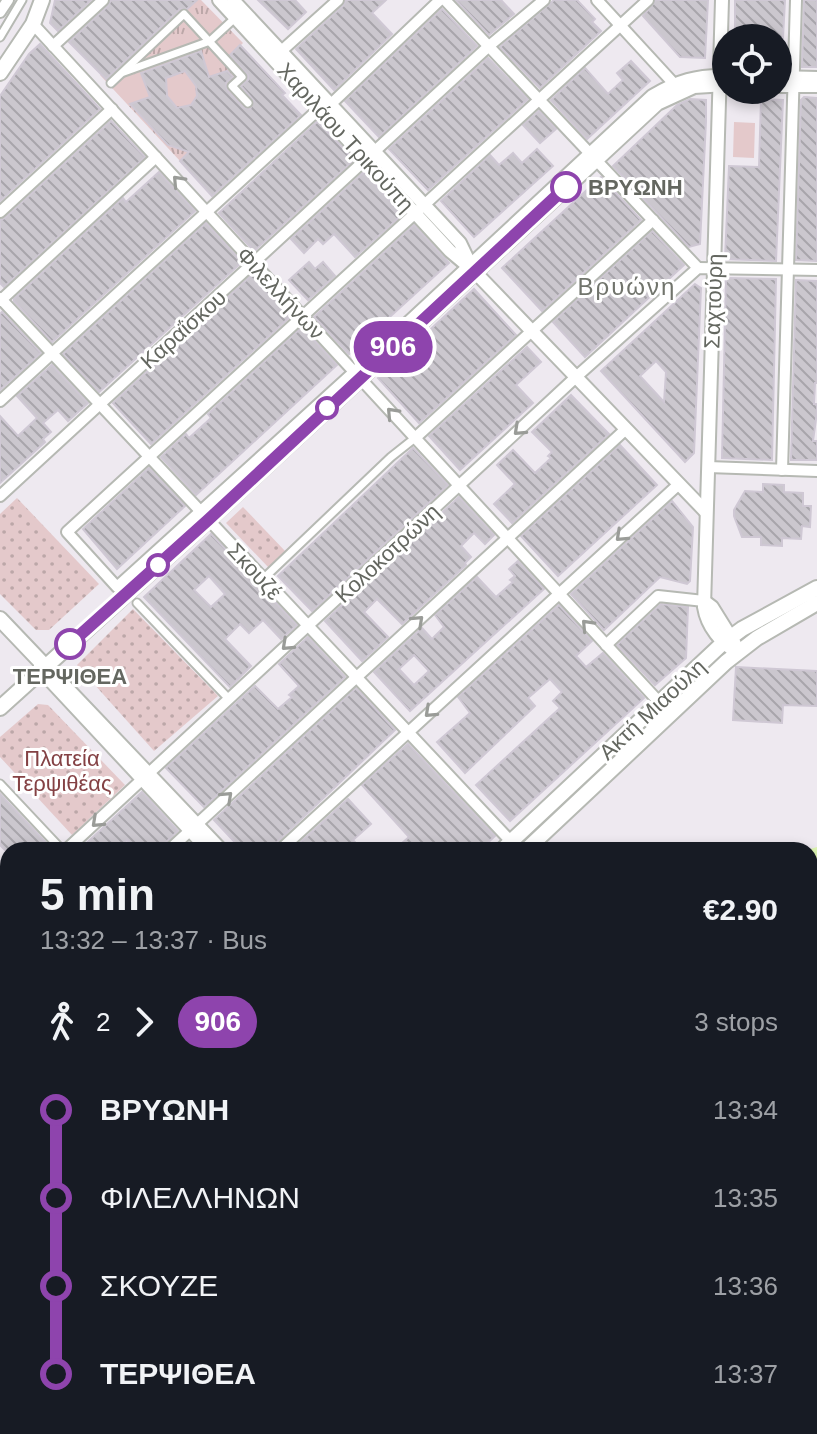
<!DOCTYPE html>
<meta charset="utf-8">
<style>
body{margin:0;font-family:Helvetica,sans-serif;background:#242831;color:#f1f3f6;height:100vh;display:flex;flex-direction:column;font-size:30px;white-space:nowrap}
*{box-sizing:border-box;margin:0}
p{font-size:26px;color:#9ea1a6}
.icon{flex:none;width:44px;height:44px;fill:none;stroke:currentColor;stroke-width:2;stroke-linecap:round;stroke-linejoin:round}
.map{position:relative;flex:1;overflow:hidden}
.panel{position:absolute;left:0px;top:842px;width:818px;height:592px;display:flex;flex-direction:column;background:#171b24;border-radius:24px 24px 0 0;box-shadow:0 4px 12px #0003}
.panel>*{flex:none}
.badge{padding:0 16px;border-radius:26px;font-size:28px;line-height:52px}
.tools{position:absolute;left:712px;top:24px;display:grid;gap:16px}
.tools a{display:grid;place-items:center;width:80px;height:80px;border-radius:50%;background:#171b24;box-shadow:0 4px 12px #0003;font-size:40px}
.map>.badge{position:absolute;translate:-50% -50%;box-shadow:0 0 0 4px #fff}
.legs{display:flex;align-items:center;gap:12px;height:88px;padding:0 40px;font-size:26px}
.legs p{margin-inline-start:auto}
.head{display:flex;align-items:center;justify-content:space-between;height:136px;padding:0 40px}
h1{font-size:44px;font-weight:700;line-height:60px}
ul{padding:0 40px;list-style:none}
li{display:flex;align-items:center;gap:28px;height:88px;font-size:30px}
li i{display:grid;place-items:center;width:12px;height:100%;margin:0 10px;background:currentColor}
li i::after{content:'';width:20px;height:20px;margin:-10px;border:6px solid;border-radius:50%;background:#171b24}
li p{margin-inline-start:auto}
li:first-child i{background:linear-gradient(#0000 50%,currentColor 0)}
li:last-child i{background:linear-gradient(currentColor 50%,#0000 0)}
.map>svg:first-child{display:block}
.grass{fill:url(#grass-tufts)}
.park{fill:url(#park-dots)}
.pitch{fill:#e4c9cb}
.water{fill:url(#water-ripples)}
.lines{fill:none;stroke-linecap:round;stroke-linejoin:round}
.ferry{stroke:#627d3e;stroke-width:2;stroke-dasharray:10 8;stroke-linecap:butt}
.building{fill:url(#building-back-hatch);stroke:#cfc8d4;stroke-width:2;fill-rule:evenodd}
.pedestrian-casing{stroke:#b6b9b3;stroke-width:11}
.minor-casing{stroke:#b6b9b3;stroke-width:14}
.tertiary-casing{stroke:#b6b9b3;stroke-width:16}
.secondary-casing{stroke:#b6b9b3;stroke-width:18}
.pedestrian{stroke:#fff;stroke-width:7}
.minor{stroke:#fff;stroke-width:10}
.tertiary{stroke:#fff;stroke-width:12}
.secondary{stroke:#fff;stroke-width:14}
.oneway{stroke:#9a9c98}
.line-1-casing{stroke:#fff;stroke-width:18}
.line-1{stroke:#8e44ad;stroke-width:12}
.stop-1-dot{fill:#fff;stroke:#8e44ad;stroke-width:4}
.labels{text-anchor:middle;stroke-width:6;stroke-linejoin:round;paint-order:stroke}
.street-label{font-size:22px;fill:#646760;stroke:#fff}
.stop-label{font-size:22px;font-weight:bold;fill:#646760;stroke:#fff;text-anchor:start}
.park-label{font-size:22px;fill:#844144;stroke:#fff}
.neighbourhood-label{font-size:24px;letter-spacing:2px;fill:#71746c;stroke:#fff}
</style>
<div class="map">
<svg width="817" height="1434" viewBox="0 0 817 1434">
<defs>
<pattern id="grass-tufts" width="24" height="20" patternUnits="userSpaceOnUse" patternTransform="scale(2)"><rect width="24" height="20" fill="#e4c9cb"/><path d="M3 7l-1-3M5 7V3M7 7l1-3M15 17l-1-3M17 17v-4M19 17l1-3" fill="none" stroke="#bca7a8"/></pattern>
<pattern id="park-dots" width="8" height="8" patternUnits="userSpaceOnUse" patternTransform="scale(2)"><rect width="8" height="8" fill="#e4c9cb"/><path d="M2 2h.1M6 6h.1" fill="none" stroke="#bca7a8" stroke-width="1.8" stroke-linecap="round"/></pattern>
<pattern id="water-ripples" width="26" height="14" patternUnits="userSpaceOnUse" patternTransform="scale(2)"><rect width="26" height="14" fill="#def6b3"/><path d="M2 4q2-2 4 0t4 0M15 11q2-2 4 0t4 0" fill="none" stroke="#b8cb95"/></pattern>
<pattern id="building-back-hatch" width="6" height="6" patternUnits="userSpaceOnUse" patternTransform="scale(2)"><rect width="6" height="6" fill="#cbc7ce"/><path d="M-1 5l2 2M0 0l6 6M5-1l2 2" fill="none" stroke="#a8a5ab"/></pattern>
</defs>
<rect width="100%" height="100%" fill="#eee9f0"/>
<polygon class="grass" points="191,0 201,0 243,43 228,58 245,77 235,86 249,102 180,161 100,75 102,74 109,81 193,3"/>
<g class="park">
<polygon points="17,498 99,584 49,630 36,630 0,594 0,514"/>
<polygon points="243,507 286,552 269,568 226,523"/>
<polygon points="133,609 218,696 154,751 77,665"/>
<polygon points="38,704 48,705 125,785 72,835 0,757 0,737"/>
</g>
<polygon class="pitch" points="734,122 755,123 754,158 733,157"/>
<polygon class="water" points="817,847 817,1434 103,1434 103,1426 810,1426 810,850 807,850"/>
<g class="lines">
<g class="ferry">
<polyline points="810,1313 817,1315"/>
<polyline points="810,1317 817,1319"/>
<polyline points="810,1321 817,1323"/>
<polyline points="810,1383 817,1383"/>
<polyline points="810,1388 817,1387"/>
<polyline points="810,1392 817,1392"/>
<polyline points="810,1396 817,1396"/>
<polyline points="810,1401 817,1400"/>
<polyline points="810,1405 817,1404"/>
<polyline points="810,1409 817,1409"/>
<polyline points="810,1414 817,1413"/>
<polyline points="810,1418 817,1417"/>
<polyline points="810,1422 817,1422"/>
<polyline points="142,1426 157,1427"/>
<polyline points="157,1426 167,1427"/>
<polyline points="169,1426 334,1434"/>
<polyline points="227,1426 487,1433 565,1426"/>
<polyline points="317,1426 487,1429 516,1426"/>
<polyline points="163,1428 240,1434"/>
<polyline points="233,1431 291,1434"/>
<polyline points="473,1434 478,1426"/>
<polyline points="476,1434 482,1426"/>
<polyline points="523,1434 616,1426"/>
<polyline points="573,1434 666,1426"/>
<polyline points="623,1434 715,1426"/>
<polyline points="673,1434 766,1426"/>
<polyline points="724,1434 817,1426"/>
<polyline points="774,1434 817,1430"/>
</g>
</g>
<g class="building">
<polygon points="55,0 91,0 58,31 50,23"/>
<polygon points="111,0 197,0 187,9 180,9 106,79 69,42 108,6"/>
<polygon points="258,0 295,0 306,12 288,29"/>
<polygon points="346,0 386,0 372,13 392,34 334,90 296,49 343,6"/>
<polygon points="456,0 501,0 514,14 489,35"/>
<polygon points="554,0 577,0 595,19 592,22 601,31 540,88 500,47"/>
<polygon points="656,0 708,0 705,58 680,57 643,16"/>
<polygon points="735,0 785,0 783,38 735,38"/>
<polygon points="804,0 817,0 817,67 802,67"/>
<polygon points="442,9 477,46 379,137 345,101"/>
<polygon points="40,44 100,109 0,201 0,96 29,54"/>
<path d="M240,45l45,48 -3,2 19,20 -89,81 -32,-35 9,-9 -21,-7 -38,-41 20,-7 -9,-24 60,-22 8,26 18,-6 6,6 -7,6 1,7 16,17 7,2 4,-8 -13,-15 7,-6v-5l-18,-20zM185,71l11,15 1,10 -6,9 -14,3 -10,-12 -1,-18z"/>
<polygon points="488,58 528,99 428,190 389,149"/>
<polygon points="631,61 650,81 587,139 551,100 585,68 608,94 623,80 617,73"/>
<polygon points="804,97 817,98 817,261 796,260 801,100"/>
<polygon points="690,99 706,100 706,121 700,244 689,247 613,166 677,105"/>
<polygon points="761,99 783,100 776,261 725,259 729,166 759,167"/>
<polygon points="539,111 556,129 540,143 523,125"/>
<polygon points="111,121 145,157 4,287 0,283 0,220 5,218"/>
<polygon points="318,121 354,160 254,251 219,213"/>
<polygon points="537,149 553,166 474,237 441,201 490,155 499,165 513,153 522,163"/>
<polygon points="159,172 195,211 52,342 14,301 14,299 123,198 126,202"/>
<polygon points="364,172 403,214 355,257 334,234 323,244 318,239 304,253 291,239"/>
<polygon points="601,177 641,220 542,311 502,268"/>
<polygon points="206,223 242,262 99,392 63,354"/>
<polygon points="414,225 449,263 349,354 314,317"/>
<polygon points="652,231 684,265 585,357 553,322"/>
<polygon points="309,262 315,269 323,262 335,276 308,300 289,280"/>
<polygon points="253,274 291,316 151,444 113,403"/>
<polygon points="726,278 776,279 772,460 722,458"/>
<polygon points="796,280 817,281 817,383 815,383 814,404 817,404 817,412 813,441 817,441 817,460 791,460"/>
<path d="M695,284l6,4 -7,165 -9,9 -84,-91zM656,361l10,11 -2,30 -24,-26z"/>
<polygon points="474,289 516,335 419,423 378,378"/>
<polygon points="2,312 41,353 0,390 0,314"/>
<polygon points="302,327 337,365 196,495 161,457 186,434 189,438 211,418 208,414"/>
<polygon points="527,347 541,362 516,385 533,403 460,470 429,436"/>
<polygon points="52,365 88,403 68,421 58,410 43,423 51,432 43,439 45,442 0,483 0,416 18,436 37,418 17,396"/>
<polygon points="571,395 609,434 512,523 494,504 515,484 497,465 513,450 535,473 551,458 548,456 552,452 532,432"/>
<polygon points="620,445 657,485 558,576 521,536"/>
<polygon points="413,448 448,485 312,611 278,576"/>
<polygon points="149,468 185,506 117,569 83,529"/>
<polygon points="763,484 784,485 784,492 803,493 803,506 811,506 810,527 802,526 801,539 782,538 782,546 761,545 761,537 742,537 734,516 734,510 745,491 763,492"/>
<polygon points="459,497 494,535 485,544 474,533 461,546 471,557 465,563 466,565 402,624 377,599 364,612 388,637 362,661 325,621"/>
<polygon points="672,501 693,527 690,581 687,584 660,577 604,630 571,594"/>
<path d="M211,534l86,91 -16,14 -18,-19 -14,13 -9,-9 -15,15 26,27 -21,21 -86,-90zM209,576l16,18 -14,13 -17,-17z"/>
<path d="M518,561l26,28 -134,122 -36,-39 48,-44 10,11 12,-12 -9,-12 42,-38 19,20 17,-15 -3,-2 5,-4 -6,-7zM414,655l15,16 -15,14 -15,-16z"/>
<polygon points="661,604 688,607 686,658 655,685 617,645"/>
<polygon points="559,605 592,641 576,656 586,667 603,653 644,698 510,821 476,785 560,708 553,701 562,692 550,679 528,698 535,706 465,773 437,742 470,713 458,697"/>
<polygon points="308,637 345,677 204,807 166,768 255,686 278,709 292,697 289,695 299,686 279,664"/>
<polygon points="736,667 817,671 817,706 783,705 782,723 733,720"/>
<polygon points="356,688 395,730 275,844 272,850 242,850 214,820"/>
<polygon points="408,744 495,836 480,850 394,850 409,837 362,785"/>
<polygon points="142,792 178,831 164,844 161,850 136,850 127,840 116,850 109,845 103,850 79,850"/>
<polygon points="0,794 53,850 5,850 0,845"/>
<polygon points="348,799 371,824 353,840 362,850 292,850"/>
</g>
<g class="lines">
<g class="pedestrian-casing">
<g id="pedestrian">
<polyline points="0,37 22,0"/>
<polyline points="124,72 210,41 235,18"/>
<polyline points="111,83 184,14 242,77 232,86 248,103"/>
<polyline points="263,579 391,457 415,438"/>
<polyline points="137,603 229,699"/>
<polyline points="0,784 62,850"/>
<polyline points="0,1144 8,1152"/>
<polyline points="0,1195 8,1188"/>
<polyline points="0,1203 8,1212"/>
</g>
</g>
<g class="minor-casing">
<g id="minor">
<polyline points="445,0 698,268"/>
<polyline points="597,0 676,86"/>
<path d="M648,0l-581,532 50,55 237,-215 298,-277c25,-15 45,-21 74,-20"/>
<polyline points="0,12 8,0"/>
<polyline points="33,24 659,702"/>
<polyline points="53,46 103,0"/>
<polyline points="278,54 338,0"/>
<polyline points="778,76 817,77"/>
<polyline points="0,212 112,109"/>
<polyline points="0,298 519,850"/>
<polyline points="0,301 156,157"/>
<polyline points="0,401 319,109 331,104 440,0"/>
<polyline points="415,438 653,220"/>
<polyline points="708,467 817,471"/>
<polyline points="782,470 796,0"/>
<polyline points="0,496 489,46 544,0"/>
<polyline points="606,645 658,596 704,601"/>
<polyline points="39,666 41,672 207,850"/>
<polyline points="66,850 576,377 698,268 817,270"/>
<polyline points="169,850 626,429"/>
<polyline points="280,850 679,484"/>
<polyline points="0,911 8,904"/>
<polyline points="0,1006 8,999"/>
<polyline points="0,1106 8,1099"/>
</g>
</g>
<g class="tertiary-casing">
<g id="tertiary">
<polyline points="219,0 450,251 475,272 706,512"/>
<polyline points="233,0 460,243 471,266"/>
<path d="M722,0l-18,607c3,19 17,37 34,46"/>
<polyline points="704,601 712,607 735,644"/>
<polyline points="0,924 8,933"/>
</g>
</g>
<g class="secondary-casing">
<g id="secondary">
<polyline points="0,73 33,24 42,0"/>
<polyline points="778,85 817,85"/>
<polyline points="0,619 220,850"/>
<polyline points="0,708 208,520 657,103 694,86 726,84"/>
<polyline points="502,850 723,643 742,629 817,588"/>
<polyline points="526,850 726,662 757,638 817,603"/>
<polyline points="3,1434 8,1326"/>
<polyline points="24,1434 24,1426"/>
</g>
</g>
<use href="#pedestrian" class="pedestrian"/>
<use href="#minor" class="minor"/>
<use href="#tertiary" class="tertiary"/>
<use href="#secondary" class="secondary"/>
</g>
<defs><path id="oneway-chevron" d="M-2-3.5L2.5 0L-2 3.5" fill="none" stroke-width="1.6" stroke-linecap="round" stroke-linejoin="round" transform="scale(2)"/></defs>
<g class="oneway">
<use href="#oneway-chevron" transform="translate(178 181) rotate(-133)"/>
<use href="#oneway-chevron" transform="translate(392 413) rotate(-133)"/>
<use href="#oneway-chevron" transform="translate(519 430) rotate(137)"/>
<use href="#oneway-chevron" transform="translate(621 536) rotate(137)"/>
<use href="#oneway-chevron" transform="translate(418 621) rotate(-43)"/>
<use href="#oneway-chevron" transform="translate(587 625) rotate(-133)"/>
<use href="#oneway-chevron" transform="translate(287 645) rotate(137)"/>
<use href="#oneway-chevron" transform="translate(430 712) rotate(137)"/>
<use href="#oneway-chevron" transform="translate(227 797) rotate(-43)"/>
<use href="#oneway-chevron" transform="translate(97 822) rotate(137)"/>
</g>
<g class="lines">
<g class="line-1-casing">
<polyline id="line-1" points="70,644 208,520 566,187"/>
</g>
<use href="#line-1" class="line-1"/>
</g>
<g class="stop-1-dot">
<circle cx="566" cy="187" r="14"/>
<circle cx="327" cy="408" r="10"/>
<circle cx="158" cy="565" r="10"/>
<circle cx="70" cy="644" r="14"/>
</g>
<g class="labels">
<g class="street-label">
<text transform="translate(346 137) rotate(48)" y="8">Χαριλάου Τρικούπη</text>
<text transform="translate(281 293) rotate(47)" y="8">Φιλελλήνων</text>
<text transform="translate(713 301) rotate(-88)" y="8">Σαχτούρη</text>
<text transform="translate(183 329) rotate(-42)" y="8">Καραΐσκου</text>
<text transform="translate(387 553) rotate(-43)" y="8">Κολοκοτρώνη</text>
<text transform="translate(255 571) rotate(47)" y="8">Σκουζέ</text>
<text transform="translate(652 709) rotate(-43)" y="8">Ακτή Μιαούλη</text>
</g>
<g class="stop-label">
<text x="588" y="195">ΒΡYΩΝΗ</text>
<text x="70" y="684" text-anchor="middle">ΤΕΡΨΙΘΕΑ</text>
</g>
<g class="park-label">
<text x="62" y="766">Πλατεία<tspan x="62" dy="25">Τερψιθέας</tspan></text>
</g>
<g class="neighbourhood-label">
<text x="627" y="295">Βρυώνη</text>
</g>
</g>
</svg>
<div class="tools">
<a><svg class="icon" aria-label="locate" viewBox="0 0 24 24"><circle cx="12" cy="12" r="6"/><path d="M12 2v4M12 18v4M2 12h4M18 12h4"/></svg></a>
</div>
<b class="badge" style="left:393px;top:347px;background:#8e44ad;color:#fff">906</b>
<section class="panel">
<div class="head"><div><h1>5 min</h1><p>13:32 – 13:37 · Bus</p></div><b>€2.90</b></div>
<div class="legs"><svg class="icon" aria-label="walk" viewBox="0 0 24 24"><circle cx="13" cy="4" r="2"/><path d="M13 8l-2 6 4 7M11 14l-3 7M7 12l3-4h3l4 4"/></svg>2<svg class="icon" aria-label="forward" viewBox="0 0 24 24"><path d="M9 5l7 7-7 7"/></svg><b class="badge" style="background:#8e44ad;color:#fff">906</b><p>3 stops</p></div>
<ul>
<li><i style="color:#8e44ad"></i><b>ΒΡYΩΝΗ</b><p>13:34</p></li>
<li><i style="color:#8e44ad"></i><span>ΦΙΛΕΛΛΗΝΩΝ</span><p>13:35</p></li>
<li><i style="color:#8e44ad"></i><span>ΣΚΟΥΖΕ</span><p>13:36</p></li>
<li><i style="color:#8e44ad"></i><b>ΤΕΡΨΙΘΕΑ</b><p>13:37</p></li>
</ul>
</section>
</div>
